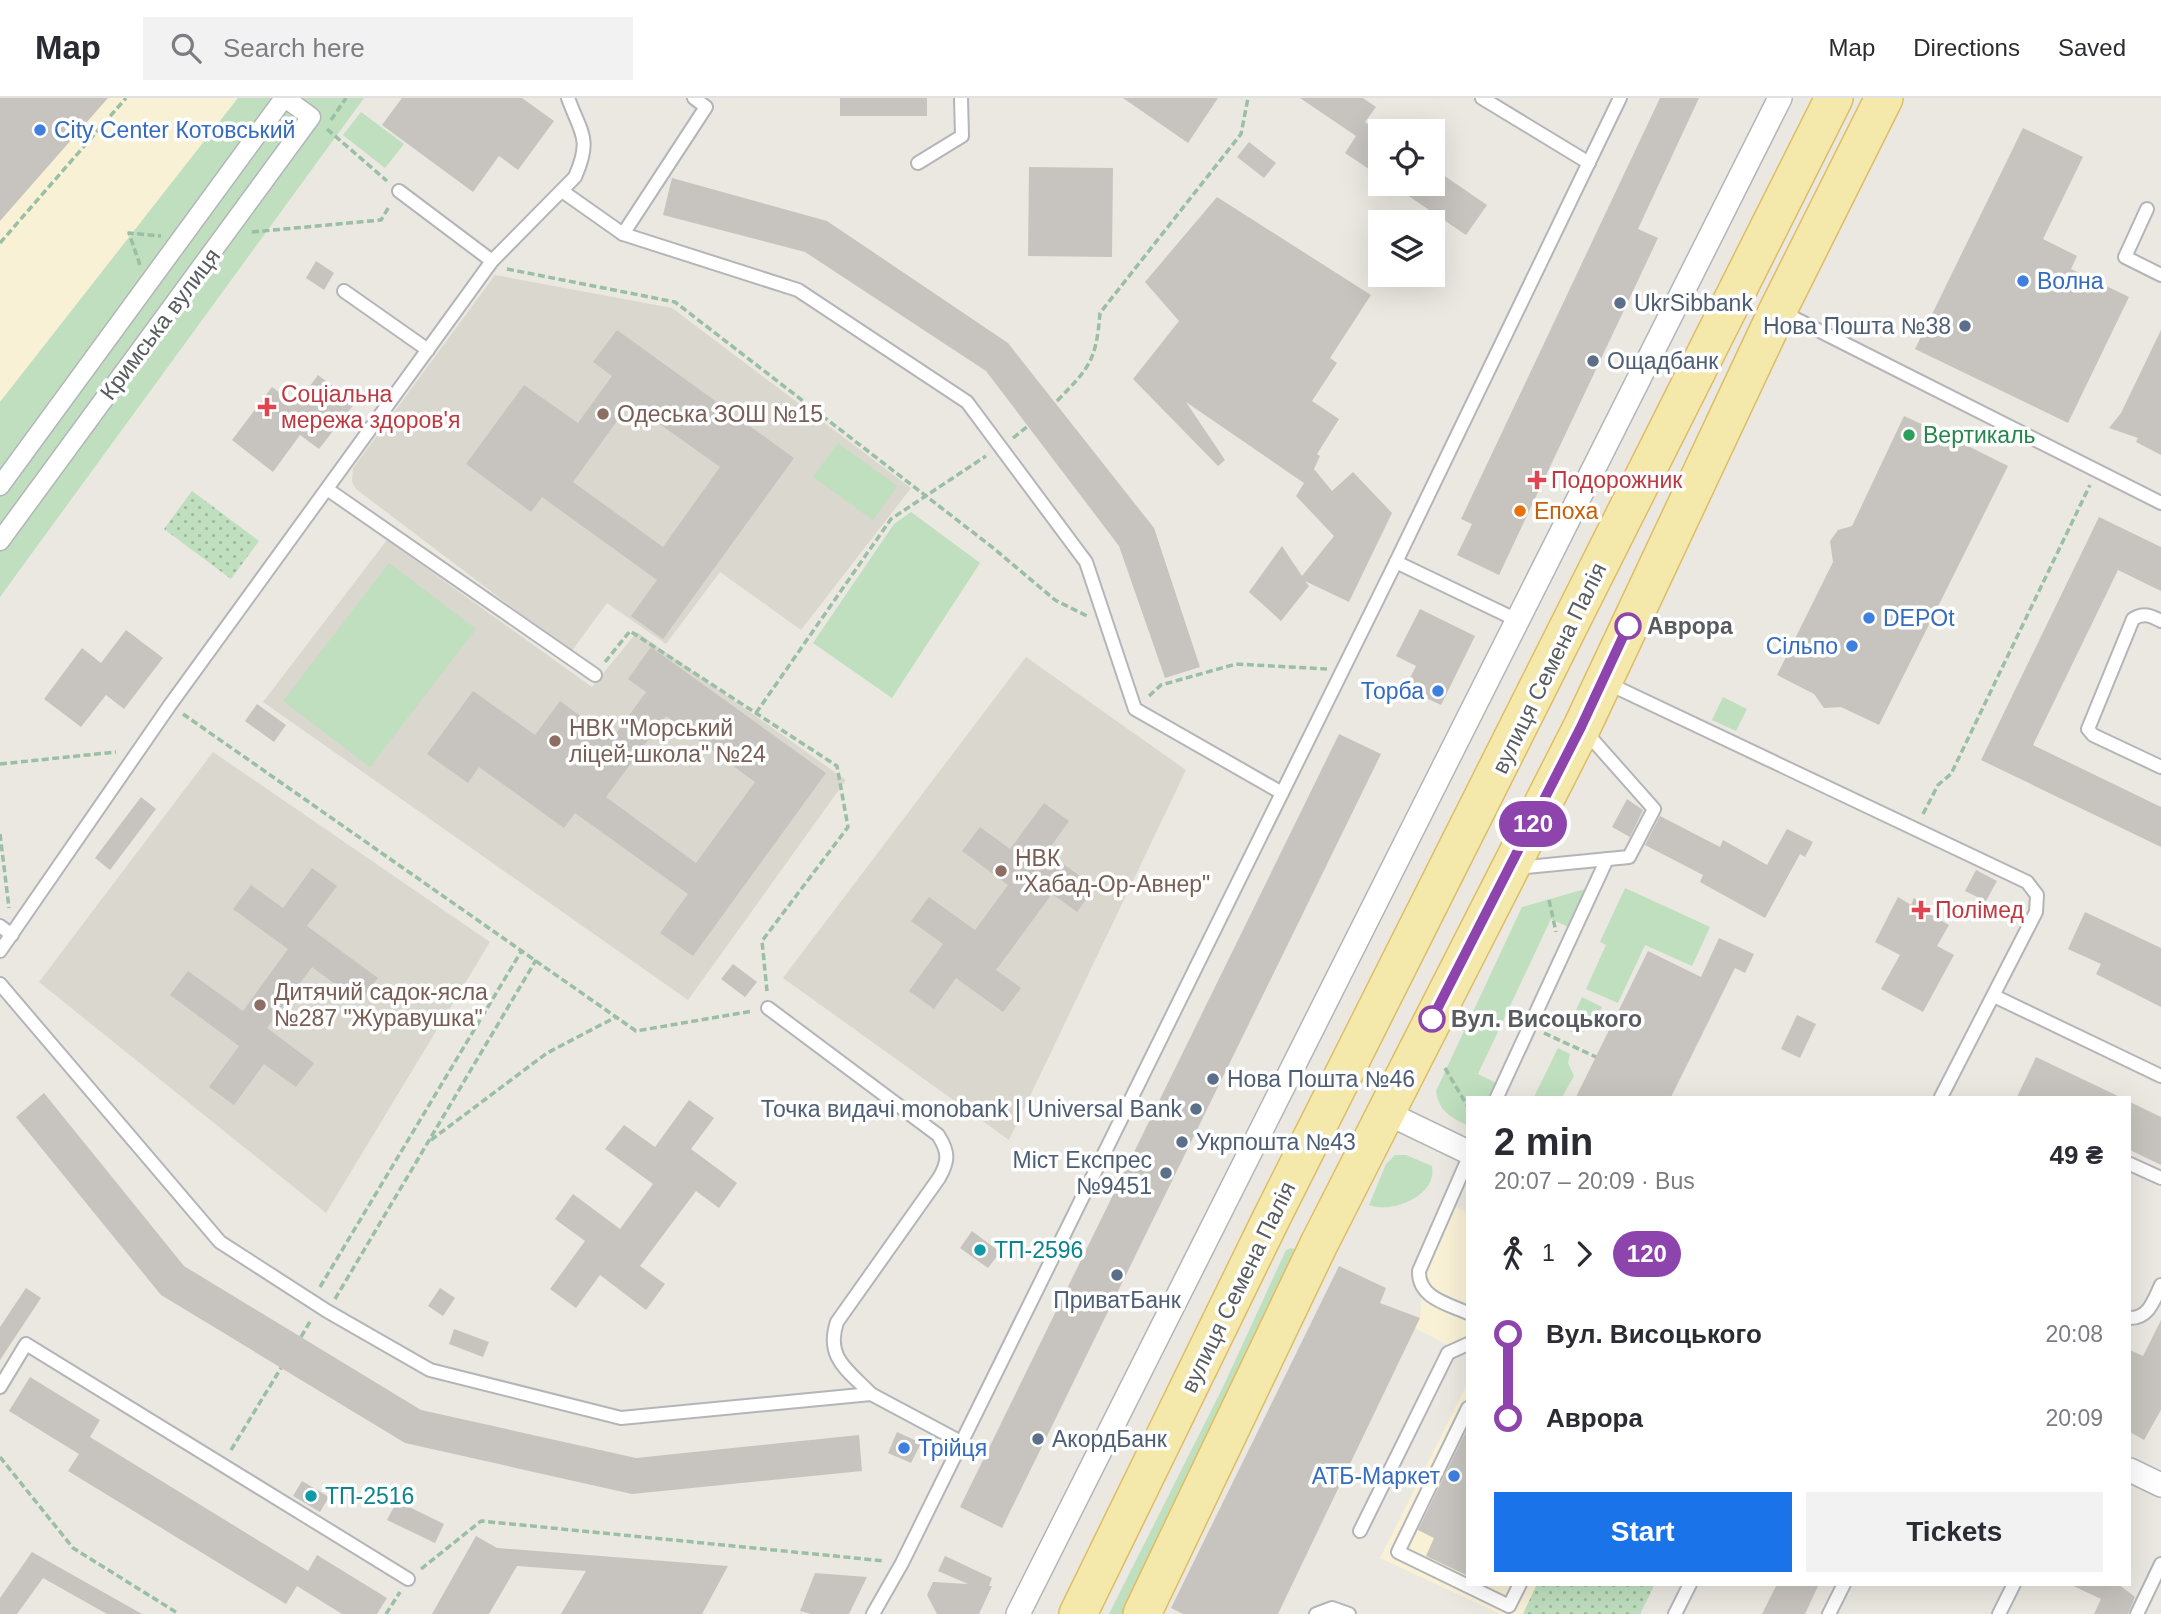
<!DOCTYPE html>
<meta charset="utf-8">
<style>
body{margin:0;font-family:Helvetica,sans-serif;background:#f2f2f3;color:#2b2b33;height:100vh;display:flex;flex-direction:column;font-size:26px;white-space:nowrap}
*{box-sizing:border-box;margin:0}
p{font-size:23px;color:#7c7c81}
.icon{flex:none;width:38px;height:38px;fill:none;stroke:currentColor;stroke-width:2;stroke-linecap:round;stroke-linejoin:round}
.map{position:relative;flex:1;overflow:hidden}
.sheet{position:absolute;left:1466px;top:998px;width:665px;height:490px;display:flex;flex-direction:column;background:#fff;border-radius:0px;box-shadow:0 7px 28px #0002}
.sheet>*{flex:none}
.badge{padding:0 14px;border-radius:23px;font-size:24px;line-height:46px}
.fabs{position:absolute;left:1368px;top:21px;display:grid;gap:14px}
.fabs a{display:grid;place-items:center;width:77px;height:77px;border-radius:0px;background:#fff;box-shadow:0 7px 28px #0002;font-size:35px}
.map>.badge{position:absolute;translate:-50% -50%;box-shadow:0 0 0 4px #fff}
.legs{display:flex;align-items:center;gap:10px;height:77px;padding:0 28px;font-size:23px}
.legs p{margin-inline-start:auto}
.summary{display:flex;align-items:center;justify-content:space-between;height:119px;padding:0 28px}
h1{font-size:38px;font-weight:700;line-height:52px}
.action{display:flex;gap:14px;margin-top:auto;padding:14px 28px}
.action a{flex:1;height:80px;border-radius:0px;background:#1a73e8;color:#fff;font-size:28px;font-weight:700;line-height:80px;text-align:center}
.action a+a{background:#f2f2f3;color:#2b2b33}
ul{padding:0 28px;list-style:none}
li{display:flex;align-items:center;gap:24px;height:84px;font-size:26px}
li i{display:grid;place-items:center;width:10px;height:100%;margin:0 9px;background:currentColor}
li i::after{content:'';width:18px;height:18px;margin:-9px;border:5px solid;border-radius:50%;background:#fff}
li p{margin-inline-start:auto}
li:first-child i{background:linear-gradient(#0000 50%,currentColor 0)}
li:last-child i{background:linear-gradient(currentColor 50%,#0000 0)}
header{display:flex;align-items:center;gap:42px;box-sizing:border-box;height:98px;padding:0 35px;background:#fff;border-bottom:2px solid #e1e1e2}
header strong{font-size:33px}
nav{display:flex;gap:38px;margin-inline-start:auto;font-size:24px}
.search{width:490px;height:63px;background:#f2f2f3;display:flex;align-items:center;gap:18px;box-sizing:border-box;padding:0 24px;border-radius:0px;color:#7c7c81;font-size:26px}
.map>svg:first-child{display:block}
.commercial{fill:#f9f1d6}
.education{fill:#dad7ce}
.grass{fill:#bfdfbf}
.park{fill:url(#park-dots)}
.building{fill:#c7c4bf;fill-rule:evenodd}
.lines{fill:none;stroke-linecap:round;stroke-linejoin:round}
.service-casing{stroke:#b3b5b9;stroke-width:16}
.pedestrian-casing{stroke:#b3b5b9;stroke-width:21}
.minor-casing{stroke:#b3b5b9;stroke-width:26}
.primary-casing{stroke:#dfbd64;stroke-width:40}
.path{stroke:#9abfa4;stroke-width:3.5;stroke-dasharray:7 3.5;stroke-linecap:butt}
.service{stroke:#fff;stroke-width:12}
.pedestrian{stroke:#fff;stroke-width:18}
.minor{stroke:#fff;stroke-width:23}
.primary{stroke:#f4e8ab;stroke-width:37}
.line-1-casing{stroke:#fff;stroke-width:16}
.line-1{stroke:#8e44ad;stroke-width:10}
.shop-dot{fill:#3f7fe0;stroke:#fff;stroke-width:2.5}
.service-dot{fill:#5c6f8a;stroke:#fff;stroke-width:2.5}
.health-dot{fill:#e0444e;stroke:#fff;stroke-width:2.5}
.education-dot{fill:#8d6e63;stroke:#fff;stroke-width:2.5}
.leisure-dot{fill:#2e9e5b;stroke:#fff;stroke-width:2.5}
.food-dot{fill:#e8710a;stroke:#fff;stroke-width:2.5}
.stop-1-dot{fill:#fff;stroke:#8e44ad;stroke-width:3.5}
.culture-dot{fill:#0f9aa8;stroke:#fff;stroke-width:2.5}
.labels{text-anchor:middle;stroke-width:7;stroke-linejoin:round;paint-order:stroke}
.shop-label{font-size:23px;fill:#366cbe;stroke:#fff;text-anchor:start}
.service-label{font-size:23px;fill:#4e5e75;stroke:#fff;text-anchor:start}
.street-label{font-size:23px;fill:#595c5f;stroke:#fff}
.health-label{font-size:23px;fill:#be3a42;stroke:#fff;text-anchor:start}
.education-label{font-size:23px;fill:#785e54;stroke:#fff;text-anchor:start}
.leisure-label{font-size:23px;fill:#27864d;stroke:#fff;text-anchor:start}
.food-label{font-size:23px;fill:#c56008;stroke:#fff;text-anchor:start}
.stop-label{font-size:23px;font-weight:bold;fill:#595c5f;stroke:#fff;text-anchor:start}
.culture-label{font-size:23px;fill:#0d838f;stroke:#fff;text-anchor:start}
</style>
<header>
<strong>Map</strong>
<div class="search"><svg class="icon" aria-label="search" viewBox="0 0 24 24"><circle cx="10" cy="10" r="6"/><path d="M15 15l6 6"/></svg>Search here</div>
<nav><a>Map</a><a>Directions</a><a>Saved</a></nav>
</header>
<div class="map">
<svg width="2161" height="1516" viewBox="0 0 2161 1516">
<defs>
<pattern id="park-dots" width="8" height="8" patternUnits="userSpaceOnUse" patternTransform="scale(1.75)"><rect width="8" height="8" fill="#bfdfbf"/><path d="M2 2h.1M6 6h.1" fill="none" stroke="#9eb89e" stroke-width="1.8" stroke-linecap="round"/></pattern>
</defs>
<rect width="100%" height="100%" fill="#eae8e0"/>
<g class="commercial">
<polygon points="0,0 238,0 0,304"/>
<polygon points="1454,1108 1468,1115 1468,1258 1415,1230 1420,1220 1422,1185"/>
<polygon points="1468,1284 1468,1486 1537,1486 1523,1516 1500,1516 1380,1460"/>
</g>
<g class="education">
<polygon points="495,177 672,210 911,390 801,532 720,474 666,546 607,505 571,554 356,391 352,384 353,370"/>
<polygon points="387,442 592,589 637,534 846,682 688,902 263,604"/>
<polygon points="1026,559 1186,672 1009,1042 783,880"/>
<polygon points="213,654 490,844 326,1115 39,884"/>
</g>
<g class="grass">
<polygon points="238,0 364,0 0,499 0,304"/>
<polygon points="361,14 404,46 385,70 343,37"/>
<polygon points="838,345 897,388 873,422 813,379"/>
<polygon points="911,414 980,465 892,600 813,545 894,426"/>
<polygon points="389,465 476,531 370,669 283,603"/>
<polygon points="1723,599 1747,611 1736,633 1712,622"/>
<path d="M1592,789l-15,44 -26,-12 -73,155 18,9 -7,14h-21v29c-17,-9 -29,-14 -32,-35l86,-184z"/>
<polygon points="1625,790 1710,829 1692,868 1645,847 1618,905 1586,891 1606,847 1600,844"/>
<polygon points="1582,899 1602,909 1595,926 1579,937 1567,932"/>
<polygon points="1558,950 1570,956 1568,965 1574,978 1562,999 1534,999"/>
<path d="M1395,1057h11l26,11c6,30 -41,48 -63,39l17,-41z"/>
<polygon points="1291,1150 1296,1152 1124,1516 1109,1516 1223,1289 1286,1152"/>
</g>
<g class="park">
<polygon points="192,393 259,443 231,481 164,431"/>
<polygon points="1537,1486 1655,1486 1640,1516 1523,1516"/>
</g>
<g class="building">
<polygon points="0,0 108,0 0,123"/>
<polygon points="402,0 522,0 554,23 518,72 499,58 473,94 382,27"/>
<rect x="840" y="0" width="87" height="18"/>
<polygon points="1123,0 1218,0 1188,45"/>
<polygon points="1300,0 1363,0 1376,9 1365,24 1381,35 1381,79 1345,55 1356,38"/>
<polygon points="1660,0 1699,0 1638,131 1658,140 1499,477 1457,457 1472,426 1461,421"/>
<polygon points="2023,30 2083,59 2043,141 2077,158 2071,171 2129,199 2068,325 1915,251"/>
<polygon points="1249,44 1276,65 1264,80 1237,59"/>
<polygon points="1029,69 1113,70 1112,159 1028,158"/>
<polygon points="1433,70 1487,107 1466,137 1391,86 1433,86"/>
<polygon points="672,80 827,123 1008,245 1154,430 1200,569 1165,580 1119,448 986,273 805,154 663,117"/>
<polygon points="1217,99 1371,197 1330,260 1337,265 1312,303 1339,321 1317,356 1320,358 1314,371 1332,393 1353,374 1392,415 1349,504 1305,483 1309,488 1281,523 1249,494 1282,448 1302,478 1334,438 1296,398 1304,385 1186,304 1225,362 1218,368 1133,281 1179,223 1145,184"/>
<polygon points="316,163 334,175 324,192 306,180"/>
<path d="M617,232l177,128 -131,181 -32,-23 26,-36 -115,-83 -11,15 -65,-48 58,-79 54,38 34,-47 -19,-14zM630,305l90,64 -57,80 -90,-65z"/>
<polygon points="2161,232 2161,357 2136,344 2138,340 2109,330 2121,315"/>
<polygon points="318,277 355,305 319,351 300,337 273,374 232,342 272,289 296,307"/>
<polygon points="1904,318 1941,335 1958,335 1968,348 2008,368 1879,627 1841,609 1824,610 1814,596 1777,577 1833,464 1830,443 1838,432 1852,428"/>
<polygon points="2099,419 2161,449 2161,493 2118,472 2033,647 2161,709 2161,749 1981,662"/>
<polygon points="1420,511 1475,538 1441,607 1405,590 1416,568 1396,558"/>
<polygon points="126,532 163,560 124,611 106,597 81,629 44,601 82,550 101,565"/>
<path d="M651,549l175,126 -133,183 -33,-23 28,-39 -113,-81 -11,15 -85,-61 -11,16 -41,-29 46,-63 62,44 25,-34 52,38 34,-47 -18,-13zM666,618l89,66 -59,81 -90,-66z"/>
<polygon points="257,606 286,627 274,644 245,623"/>
<polygon points="1339,636 1381,656 1002,1430 960,1409"/>
<polygon points="141,699 156,711 110,772 95,760"/>
<polygon points="1627,701 1643,712 1630,739 1612,729"/>
<polygon points="1044,705 1069,723 1047,754 1095,789 1077,814 1052,796 996,872 1021,890 1003,914 956,880 934,911 909,893 943,846 911,823 929,799 975,832 1008,787 962,753 980,729 1010,751"/>
<polygon points="1660,718 1720,749 1723,742 1767,767 1787,731 1813,744 1805,759 1800,756 1765,820 1700,784 1703,777 1645,747"/>
<polygon points="312,770 337,788 307,828 378,880 359,904 312,869 267,930 314,965 296,989 264,966 234,1007 209,989 239,948 170,897 188,873 243,913 288,851 233,811 251,787 283,810"/>
<polygon points="1976,772 1997,783 1986,803 1965,793"/>
<polygon points="1898,799 1911,807 1914,800 1931,809 1928,815 1949,827 1937,848 1954,857 1923,914 1881,891 1900,857 1875,844"/>
<polygon points="2085,814 2161,850 2161,909 2096,876 2101,866 2068,851"/>
<polygon points="1719,840 1754,856 1745,875 1735,870 1671,999 1576,999 1648,853 1701,879"/>
<polygon points="733,866 757,884 745,899 721,881"/>
<polygon points="1797,917 1816,926 1800,960 1781,951"/>
<polygon points="2036,959 2120,999 2017,999"/>
<polygon points="44,995 184,1168 421,1312 636,1360 859,1337 862,1373 632,1396 405,1345 161,1197 16,1019"/>
<polygon points="689,1002 714,1020 691,1051 737,1085 719,1110 696,1093 640,1168 665,1186 646,1212 600,1177 576,1210 550,1191 585,1143 555,1121 573,1096 620,1131 653,1086 605,1051 624,1027 655,1049"/>
<polygon points="2130,1004 2161,1019 2161,1067 2130,1052"/>
<polygon points="972,1133 1000,1154 988,1170 960,1150"/>
<polygon points="1339,1168 1386,1190 1380,1205 1420,1220 1278,1516 1183,1516 1171,1510"/>
<polygon points="26,1190 41,1200 0,1262 0,1229"/>
<polygon points="440,1190 455,1200 443,1218 428,1208"/>
<polygon points="2161,1222 2161,1312 2144,1342 2130,1334 2130,1252 2143,1258"/>
<polygon points="454,1231 489,1244 483,1259 449,1246"/>
<polygon points="30,1279 100,1322 90,1339 308,1473 317,1457 387,1500 377,1516 342,1516 297,1488 286,1506 68,1373 79,1356 9,1313"/>
<polygon points="1468,1329 1468,1478 1426,1458 1434,1440 1418,1432"/>
<polygon points="897,1334 921,1345 911,1365 888,1355"/>
<polygon points="302,1383 329,1399 320,1414 293,1398"/>
<polygon points="397,1403 444,1426 435,1445 387,1422"/>
<polygon points="476,1438 497,1450 728,1468 702,1516 561,1516 586,1473 517,1468 489,1516 432,1516"/>
<polygon points="32,1454 142,1516 107,1516 43,1480 17,1516 0,1516 0,1500"/>
<polygon points="945,1458 992,1480 989,1488 992,1488 979,1516 937,1516 927,1497 933,1484 968,1486 938,1473"/>
<polygon points="815,1475 867,1479 849,1516 811,1516 800,1513"/>
<polygon points="1777,1486 1819,1486 1805,1516 1762,1516"/>
<polygon points="2069,1486 2118,1486 2135,1499 2128,1516 2094,1516 2101,1501"/>
</g>
<g class="lines">
<g class="service-casing">
<g id="service">
<polyline points="1482,0 1589,65"/>
<polyline points="918,65 962,38 961,0"/>
<polyline points="399,93 492,163"/>
<polyline points="562,93 623,136 798,192 967,304 1086,464 1135,611 1282,695"/>
<polyline points="2147,111 2125,159 2161,177"/>
<polyline points="623,136 706,9 694,0"/>
<polyline points="344,193 428,252"/>
<polyline points="1782,214 2161,405"/>
<polyline points="327,391 595,577"/>
<polyline points="1396,464 1519,523"/>
<path d="M2161,523c-10,-5 -17,-9 -28,-2l-45,110 5,6 68,32"/>
<polyline points="1607,585 2027,784 2037,797 2036,814 1941,999"/>
<polyline points="1517,770 1629,759 1654,711 1584,632"/>
<polyline points="0,828 12,837"/>
<path d="M0,853l170,-246 322,-444 83,-84c17,-39 6,-43 -7,-79"/>
<polyline points="0,886 220,1144 327,1213 430,1272 621,1320 871,1296 961,1344"/>
<polyline points="1994,898 2161,978"/>
<path d="M768,910l170,127c11,17 11,26 1,43l-102,144c-12,36 11,48 34,72"/>
<polyline points="1497,999 1607,761"/>
<path d="M1468,1061l-49,112c-1,27 29,33 49,42"/>
<polyline points="2130,1066 2161,1080"/>
<path d="M2130,1220c19,0 24,-18 31,-33"/>
<polyline points="0,1289 26,1246 408,1481"/>
<polyline points="1468,1310 1398,1454 1509,1508 1520,1486"/>
<polyline points="1360,1433 1448,1255 1468,1246"/>
<polyline points="873,1516 902,1465 1396,464 1620,0"/>
<polyline points="1316,1516 1332,1510 1349,1516"/>
<polyline points="1675,1516 1690,1486"/>
<polyline points="1829,1516 1844,1486"/>
<polyline points="1999,1516 2014,1486"/>
<polyline points="2137,1516 2161,1466"/>
</g>
</g>
<g class="pedestrian-casing">
<g id="pedestrian">
<polyline points="0,388 284,0"/>
<polyline points="0,443 311,19 285,0"/>
</g>
</g>
<g class="minor-casing">
<g id="minor">
<polyline points="1385,1014 1468,1054"/>
<polyline points="2130,1372 2161,1387"/>
<polyline points="1018,1516 1780,0"/>
</g>
</g>
<g class="primary-casing">
<g id="primary">
<polyline points="1078,1516 1271,1121 1834,0"/>
<polyline points="1142,1516 1319,1146 1582,629 1778,212 1884,0"/>
</g>
</g>
<g class="path">
<polyline points="331,22 346,0"/>
<polyline points="327,31 387,83"/>
<polyline points="252,134 381,122 390,107"/>
<polyline points="0,145 126,0"/>
<polyline points="140,167 129,135 161,138"/>
<polyline points="507,171 675,204 992,449 1055,502 1087,518"/>
<path d="M1057,303c33,-34 39,-40 43,-88l141,-179 7,-36"/>
<polyline points="1013,340 1028,328"/>
<polyline points="605,564 630,533 837,668 848,729 762,843 767,893"/>
<polyline points="1149,598 1161,587 1236,566 1327,571"/>
<polyline points="756,615 891,421 986,358"/>
<polyline points="183,616 636,933 753,913"/>
<polyline points="0,666 116,654"/>
<polyline points="1923,716 1938,687 1951,676 2090,387"/>
<polyline points="0,736 9,810"/>
<polyline points="1549,802 1556,834"/>
<polyline points="1544,935 1596,959"/>
<polyline points="1445,970 1468,1009"/>
<polyline points="431,1042 547,955 616,919"/>
<polyline points="320,1189 522,852"/>
<polyline points="335,1201 536,862"/>
<polyline points="301,1239 311,1222"/>
<polyline points="231,1352 281,1270"/>
<polyline points="0,1359 73,1450 179,1516"/>
<polyline points="421,1471 481,1423 885,1463"/>
<polyline points="386,1516 400,1494"/>
</g>
<use href="#service" class="service"/>
<use href="#pedestrian" class="pedestrian"/>
<use href="#minor" class="minor"/>
<use href="#primary" class="primary"/>
</g>
<g class="lines">
<g class="line-1-casing">
<polyline id="line-1" points="1432,921 1581,629 1628,528"/>
</g>
<use href="#line-1" class="line-1"/>
</g>
<g class="shop-dot">
<circle cx="40" cy="32" r="7"/>
<circle cx="2023" cy="183" r="7"/>
<circle cx="1869" cy="520" r="7"/>
<circle cx="1852" cy="548" r="7"/>
<circle cx="1438" cy="593" r="7"/>
<circle cx="904" cy="1350" r="7"/>
<circle cx="1454" cy="1378" r="7"/>
</g>
<g class="service-dot">
<circle cx="1620" cy="205" r="7"/>
<circle cx="1965" cy="228" r="7"/>
<circle cx="1593" cy="263" r="7"/>
<circle cx="1213" cy="981" r="7"/>
<circle cx="1196" cy="1011" r="7"/>
<circle cx="1182" cy="1044" r="7"/>
<circle cx="1166" cy="1075" r="7"/>
<circle cx="1117" cy="1177" r="7"/>
<circle cx="1038" cy="1341" r="7"/>
</g>
<g class="health-dot">
<path d="M263.5 298.5h7v7h7v7h-7v7h-7v-7h-7v-7h7z"/>
<path d="M1533.5 371.5h7v7h7v7h-7v7h-7v-7h-7v-7h7z"/>
<path d="M1917.5 801.5h7v7h7v7h-7v7h-7v-7h-7v-7h7z"/>
</g>
<g class="education-dot">
<circle cx="603" cy="316" r="7"/>
<circle cx="555" cy="643" r="7"/>
<circle cx="1001" cy="773" r="7"/>
<circle cx="260" cy="907" r="7"/>
</g>
<circle class="leisure-dot" cx="1909" cy="337" r="7"/>
<circle class="food-dot" cx="1520" cy="413" r="7"/>
<g class="stop-1-dot">
<circle cx="1628" cy="528" r="12"/>
<circle cx="1432" cy="921" r="12"/>
</g>
<g class="culture-dot">
<circle cx="980" cy="1152" r="7"/>
<circle cx="311" cy="1398" r="7"/>
</g>
<g class="labels">
<g class="shop-label">
<text x="54" y="40">City Center Котовський</text>
<text x="2037" y="191">Волна</text>
<text x="1883" y="528">DEPOt</text>
<text x="1838" y="556" text-anchor="end">Сільпо</text>
<text x="1424" y="601" text-anchor="end">Торба</text>
<text x="918" y="1358">Трійця</text>
<text x="1440" y="1386" text-anchor="end">АТБ-Маркет</text>
</g>
<g class="service-label">
<text x="1634" y="213">UkrSibbank</text>
<text x="1951" y="236" text-anchor="end">Нова Пошта №38</text>
<text x="1607" y="271">Ощадбанк</text>
<text x="1227" y="989">Нова Пошта №46</text>
<text x="1182" y="1019" text-anchor="end">Точка видачі monobank | Universal Bank</text>
<text x="1196" y="1052">Укрпошта №43</text>
<text x="1152" y="1070" text-anchor="end">Міст Експрес<tspan x="1152" dy="26">№9451</tspan></text>
<text x="1117" y="1210" text-anchor="middle">ПриватБанк</text>
<text x="1052" y="1349">АкордБанк</text>
</g>
<g class="street-label">
<text transform="translate(160 226) rotate(-53)" y="8">Кримська вулиця</text>
<text transform="translate(1549 570) rotate(-64)" y="8">вулиця Семена Палія</text>
<text transform="translate(1238 1189) rotate(-64)" y="8">вулиця Семена Палія</text>
</g>
<g class="health-label">
<text x="281" y="304">Соціальна<tspan x="281" dy="26">мережа здоров'я</tspan></text>
<text x="1551" y="390">Подорожник</text>
<text x="1935" y="820">Полімед</text>
</g>
<g class="education-label">
<text x="617" y="324">Одеська ЗОШ №15</text>
<text x="569" y="638">НВК "Морський<tspan x="569" dy="26">ліцей-школа" №24</tspan></text>
<text x="1015" y="768">НВК<tspan x="1015" dy="26">"Хабад-Ор-Авнер"</tspan></text>
<text x="274" y="902">Дитячий садок-ясла<tspan x="274" dy="26">№287 "Журавушка"</tspan></text>
</g>
<g class="leisure-label">
<text x="1923" y="345">Вертикаль</text>
</g>
<g class="food-label">
<text x="1534" y="421">Епоха</text>
</g>
<g class="stop-label">
<text x="1647" y="536">Аврора</text>
<text x="1451" y="929">Вул. Висоцького</text>
</g>
<g class="culture-label">
<text x="994" y="1160">ТП-2596</text>
<text x="325" y="1406">ТП-2516</text>
</g>
</g>
</svg>
<div class="fabs">
<a><svg class="icon" aria-label="locate" viewBox="0 0 24 24"><circle cx="12" cy="12" r="6"/><path d="M12 2v4M12 18v4M2 12h4M18 12h4"/></svg></a>
<a><svg class="icon" aria-label="layers" viewBox="0 0 24 24"><path d="M12 4l9 5-9 5-9-5zM3 14l9 5 9-5"/></svg></a>
</div>
<b class="badge" style="left:1533px;top:726px;background:#8e44ad;color:#fff">120</b>
<section class="sheet">
<div class="summary"><div><h1>2 min</h1><p>20:07 – 20:09 · Bus</p></div><b>49 ₴</b></div>
<div class="legs"><svg class="icon" aria-label="walk" viewBox="0 0 24 24"><circle cx="13" cy="4" r="2"/><path d="M13 8l-2 6 4 7M11 14l-3 7M7 12l3-4h3l4 4"/></svg>1<svg class="icon" aria-label="forward" viewBox="0 0 24 24"><path d="M9 5l7 7-7 7"/></svg><b class="badge" style="background:#8e44ad;color:#fff">120</b></div>
<ul>
<li><i style="color:#8e44ad"></i><b>Вул. Висоцького</b><p>20:08</p></li>
<li><i style="color:#8e44ad"></i><b>Аврора</b><p>20:09</p></li>
</ul>
<div class="action"><a>Start</a><a>Tickets</a></div>
</section>
</div>
